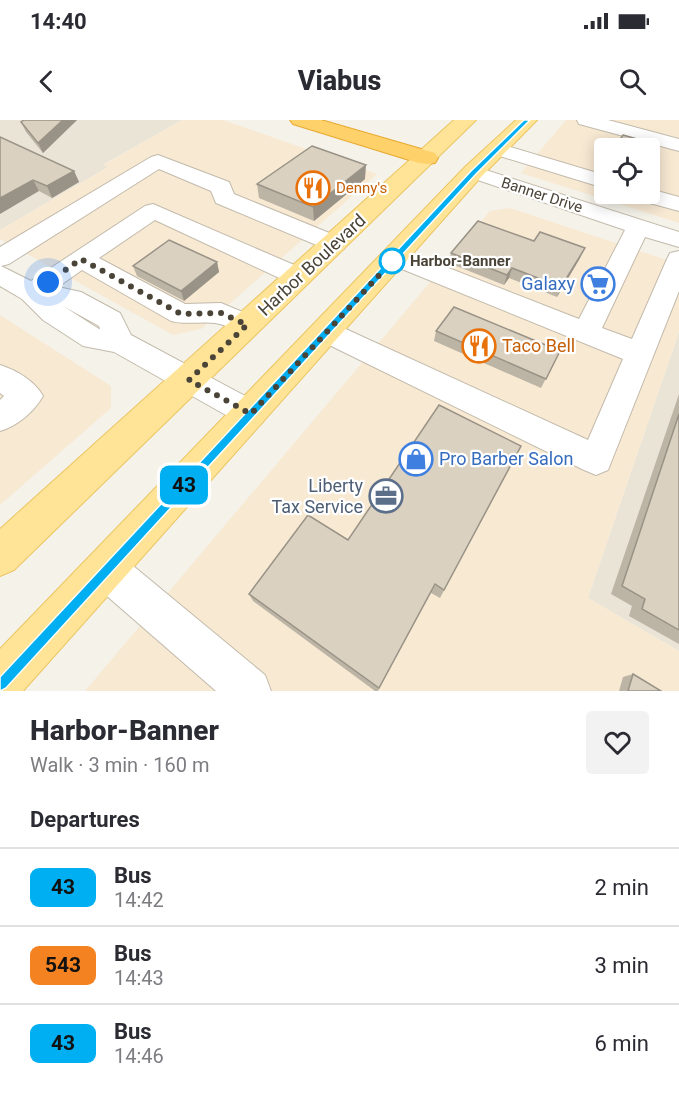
<!DOCTYPE html>
<meta charset="utf-8">
<style>
body{margin:0;font-family:Roboto,sans-serif;background:#f2f2f3;color:#2b2b33;height:100vh;display:flex;flex-direction:column;font-size:22px;white-space:nowrap}
*{box-sizing:border-box;margin:0}
p{font-size:20px;color:#7c7c81}
.icon{flex:none;width:33px;height:33px;fill:none;stroke:currentColor;stroke-width:2;stroke-linecap:round;stroke-linejoin:round}
.map{position:relative;height:571px;overflow:hidden}
.drawer{display:flex;flex-direction:column;background:#fff;flex:1}
.drawer>*{flex:none}
.badge{padding:0 12px;border-radius:9px;font-size:21px;line-height:39px}
.buttons{position:absolute;left:594px;top:18px;display:grid;gap:12px}
.buttons a{display:grid;place-items:center;width:66px;height:66px;border-radius:6px;background:#fff;box-shadow:0 3px 15px #0003;font-size:30px}
.you{position:absolute;width:30px;height:30px;margin:-15px;border:4px solid #fff;border-radius:50%;background:#1a73e8;box-shadow:0 0 0 9px #1a73e833}
.map>.badge{position:absolute;translate:-50% -50%;box-shadow:0 0 0 3px #fff}
h2{padding:0 30px;font-size:22px;line-height:54px}
.round{display:grid;place-items:center;flex:none;width:63px;height:63px;border-radius:6px;background:#f2f2f3}
.overview{display:flex;align-items:center;justify-content:space-between;height:102px;padding:0 30px}
h1{font-size:28px;font-weight:800;line-height:45px}
ul{padding:0;list-style:none}
li{display:flex;align-items:center;gap:18px;height:78px;padding:0 30px;border-top:2px solid #e1e1e2}
li div{flex:1}
li b{display:block;font-size:22px}
li em{font-style:normal}
li .badge{min-width:66px;font-weight:700;text-align:center}
.status{display:flex;justify-content:space-between;align-items:center;height:42px;padding:0 30px;background:#fff;direction:ltr}
.status svg{height:16px;fill:currentColor}
header{display:flex;justify-content:space-between;align-items:center;height:78px;padding:0 30px;background:#fff;font-size:27px;font-weight:800}
.map>svg:first-child{display:block}
.residential{fill:#eae4d7}
.commercial{fill:#f8e9d3;fill-rule:evenodd}
.lines{fill:none;stroke-linecap:round;stroke-linejoin:round}
.minor-casing{stroke:#c2baab;stroke-width:2}
.major-casing{stroke:#ebc561;stroke-width:2}
.highway-casing{stroke:#e7a931;stroke-width:2}
.minor{fill:#fff;fill-rule:evenodd}
.major{fill:#ffe498;fill-rule:evenodd}
.highway{fill:#ffd16a;fill-rule:evenodd}
.wall{fill:#bcb4a5}
.shaded-wall{fill:#999286}
.building{fill:#dbd1c0;stroke:#999286;stroke-width:1.5}
.line{fill:#00aff2;stroke:#fff;stroke-width:1.5}
.walk{stroke:#4a4337;stroke-width:6;stroke-dasharray:0 10.8}
.stop-dot{fill:#fff;stroke:#00aff2;stroke-width:3}
.labels{text-anchor:middle;stroke-width:4.5;stroke-linejoin:round;paint-order:stroke}
.far-food-label{font-size:15px;fill:#c56008;stroke:#fff;text-anchor:start}
.far-street-label{font-size:15px;fill:#4a4337;stroke:#fff}
.far-stop-label{font-size:15px;font-weight:bold;fill:#4a4337;stroke:#fff;text-anchor:start}
.street-label{font-size:18px;fill:#4a4337;stroke:#fff}
.shop-label{font-size:18px;fill:#366cbe;stroke:#fff;text-anchor:end}
.food-label{font-size:18px;fill:#c56008;stroke:#fff;text-anchor:start}
.service-label{font-size:18px;fill:#4e5e75;stroke:#fff;text-anchor:end}
</style>
<div class="status"><b>14:40</b><svg viewBox="0 0 49 12"><path d="M0 12V9h3v3zM5 12V6h3v6zM10 12V3h3v9zM15 12V0h3v12zM26 1h20v11H26zM47 4h2v5h-2z"/></svg></div>
<header><svg class="icon" aria-label="back" viewBox="0 0 24 24"><path d="M15 5l-7 7 7 7"/></svg>Viabus<svg class="icon" aria-label="search" viewBox="0 0 24 24"><circle cx="10" cy="10" r="6"/><path d="M15 15l6 6"/></svg></header>
<div class="map">
<svg width="679" height="571" viewBox="0 0 679 571">
<rect width="100%" height="100%" fill="#f5f2e9"/>
<g class="residential">
<polygon points="0,0 182,0 104,44 108,47 0,110"/>
<polygon points="679,212 679,531 588,478"/>
</g>
<g class="commercial">
<polygon points="182,0 223,0 377,54 201,209 173,215 0,119 0,110 108,47 103,45"/>
<path d="M566,0h113v103l-158,-50zM604,28h46v46h-46z"/>
<polygon points="510,88 679,144 679,212 588,478 679,531 679,571 85,571 490,91"/>
<polygon points="0,195 111,266 111,288 0,385"/>
</g>
<g class="lines">
<g class="minor-casing">
<g id="minor">
<polygon points="577,0 608,0 679,19 679,31 579,4"/>
<polygon points="497,23 604,55 604,68 490,33 487,29 490,25"/>
<path d="M158,35l71,27 5,12 110,45 3,5 -3,5 -9,3 -9,-3 -110,-46 -5,-12 -52,-22 -150,95 -8,2 30,15 114,-75 8,-2 155,67 4,6 -4,6 -9,3 -9,-3 -135,-63 -56,38 86,46 36,-1 36,15 4,7 -4,7c-20,6 -25,-7 -42,-9 -15,-2 -29,2 -44,-2l-89,-51 -24,17 23,5 39,21 11,22 131,70 5,9 -5,9 -11,4 -11,-4 -126,-71 -31,-6 -40,-26 -21,-21 -22,-13v-39l151,-90zM63,186l36,20 1,3h-1z"/>
<polygon points="473,46 679,112 679,127 645,117 602,208 632,219 667,139 670,133 679,131 679,171 608,350 596,355 584,350 317,219 313,212 317,205 327,202 337,205 588,320 623,239 387,143 384,137 387,131 396,129 405,131 579,199 625,110 466,56 462,52 466,48"/>
<polygon points="650,69 679,77 679,91 635,79 632,74 650,74"/>
<path d="M0,245c16,5 35,16 43,31 -9,16 -26,30 -43,35v-31l4,-4 -4,-3z"/>
<polygon points="106,430 120,435 265,555 271,571 216,571 92,463 87,449 92,435"/>
</g>
</g>
<g class="major-casing">
<g id="major">
<polygon points="454,0 476,0 14,450 0,456 0,409"/>
<polygon points="516,0 537,0 481,57 23,571 0,571 0,529 465,47"/>
</g>
</g>
<g class="highway-casing">
<polygon id="highway" points="290,0 321,0 435,33 438,38 435,43 427,44 419,43 293,4"/>
</g>
<use href="#minor" class="minor"/>
<use href="#major" class="major"/>
<use href="#highway" class="highway"/>
</g>
<g class="wall">
<polygon points="24,0 77,0 43,33 26,12 21,2"/>
<polygon points="0,17 74,51 79,62 52,78 39,71"/>
<polygon points="604,43 604,53 601,52"/>
<polygon points="365,59 314,101 259,78 257,64"/>
<polygon points="451,133 580,138 557,177 509,158 504,165 449,143"/>
<polygon points="217,142 219,152 184,181 137,156 133,146"/>
<polygon points="436,211 560,231 541,268 434,221"/>
<polygon points="679,274 679,524 629,496 632,486 611,474"/>
<polygon points="521,326 440,478 431,473 378,571 375,571 253,481 249,474"/>
<polygon points="633,554 661,571 619,571 623,557"/>
</g>
<g class="shaded-wall">
<polygon points="63,0 77,0 43,33 38,23"/>
<polygon points="366,45 365,59 314,101 313,87"/>
<polygon points="74,51 79,62 52,78 47,66"/>
<polygon points="33,60 39,71 0,94 0,78"/>
<polygon points="585,128 580,138 557,177 561,167"/>
<polygon points="217,142 219,152 184,181 181,171"/>
<polygon points="512,148 509,158 504,165 507,155"/>
</g>
<g class="building">
<polygon points="24,0 63,0 38,23 21,2"/>
<polygon points="623,15 655,24 650,34 650,28 614,28"/>
<polygon points="0,17 74,51 47,66 33,60 0,78"/>
<polygon points="312,26 366,45 313,87 257,64"/>
<polygon points="478,101 534,121 540,112 585,128 561,167 512,148 507,155 451,133"/>
<polygon points="169,120 217,142 181,171 133,146"/>
<polygon points="454,187 560,231 546,259 436,211"/>
<polygon points="439,285 521,326 444,470 435,464 379,568 249,474 308,395 348,420"/>
<polygon points="679,294 679,510 642,489 645,479 622,466"/>
<polygon points="633,554 661,571 628,571"/>
</g>
<polygon class="line" points="524,0 530,0 476,54 6,568 0,571 0,557 471,51"/>
<g class="lines">
<polyline class="walk" points="48,162 81,139 181,194 221,193 247,205 189,260 251,294 396,137 392,141"/>
</g>
<defs>
<g id="restaurant-ring" transform="scale(1.725)"><circle r="9.5" fill="#fff" stroke="#e8710a" stroke-width="1.5"/><path d="M-5-6h1v4h1v-4h1v4h1v-4h1v5L-1.5 .5V6h-2V.5L-5-1ZM5-6V6H3V1.5H1.5Q1.5-4 5-6Z" fill="#e8710a"/></g>
<g id="supermarket-ring" transform="scale(1.725)"><circle r="9.5" fill="#fff" stroke="#3f7fe0" stroke-width="1.5"/><path d="M-6-5.5h2.5l.6 2H6L4.5 2H-2.5L-4.4-4H-6ZM-1.5 3.2a1.3 1.3 0 1 0 .1 0ZM3 3.2a1.3 1.3 0 1 0 .1 0Z" fill="#3f7fe0"/></g>
<g id="shop-ring" transform="scale(1.725)"><circle r="9.5" fill="#fff" stroke="#3f7fe0" stroke-width="1.5"/><path d="M-5-2.5h2.3a2.7 3.5 0 0 1 5.4 0H5L5.5 6h-11ZM-1.5-2.5h3a1.5 2.3 0 0 0-3 0Z" fill="#3f7fe0"/></g>
<g id="office-ring" transform="scale(1.725)"><circle r="9.5" fill="#fff" stroke="#5c6f8a" stroke-width="1.5"/><path d="M-6-3h4V-5.5h4V-3h4V5H-6ZM-1-4.5V-3h2v-1.5ZM-6 0V1H6V0Z" fill="#5c6f8a"/></g>
</defs>
<g fill-rule="evenodd">
<use href="#restaurant-ring" x="313" y="68"/>
<use href="#supermarket-ring" x="598" y="164"/>
<use href="#restaurant-ring" x="479" y="226"/>
<use href="#shop-ring" x="416" y="339"/>
<use href="#office-ring" x="386" y="376"/>
</g>
<circle class="stop-dot" cx="392" cy="141" r="12"/>
<g class="labels">
<g class="far-food-label">
<text x="336" y="73">Denny's</text>
</g>
<g class="far-street-label">
<text transform="translate(542 75) rotate(18)" y="5">Banner Drive</text>
</g>
<g class="far-stop-label">
<text x="410" y="146">Harbor-Banner</text>
</g>
<g class="street-label">
<text transform="translate(312 145) rotate(-43)" y="6">Harbor Boulevard</text>
</g>
<g class="shop-label">
<text x="575" y="170">Galaxy</text>
<text x="439" y="345" text-anchor="start">Pro Barber Salon</text>
</g>
<g class="food-label">
<text x="502" y="232">Taco Bell</text>
</g>
<g class="service-label">
<text x="363" y="372">Liberty<tspan x="363" dy="21">Tax Service</tspan></text>
</g>
</g>
</svg>
<div class="buttons">
<a><svg class="icon" aria-label="locate" viewBox="0 0 24 24"><circle cx="12" cy="12" r="6"/><path d="M12 2v4M12 18v4M2 12h4M18 12h4"/></svg></a>
</div>
<div class="you" style="left:48px;top:162px"></div>
<b class="badge" style="left:184px;top:365px;background:#00aff2;color:#111">43</b>
</div>
<section class="drawer">
<div class="overview"><div><h1>Harbor-Banner</h1><p>Walk · 3 min · 160 m</p></div><a class="round"><svg class="icon" aria-label="heart" viewBox="0 0 24 24"><path d="M12 20l-8-8c-3-5 5-10 8-4 3-6 11-1 8 4z"/></svg></a></div>
<h2>Departures</h2>
<ul>
<li><span class="badge" style="background:#00aff2;color:#111">43</span><div><b>Bus</b><p>14:42</p></div><em>2 min</em></li>
<li><span class="badge" style="background:#f48221;color:#111">543</span><div><b>Bus</b><p>14:43</p></div><em>3 min</em></li>
<li><span class="badge" style="background:#00aff2;color:#111">43</span><div><b>Bus</b><p>14:46</p></div><em>6 min</em></li>
</ul>
</section>
